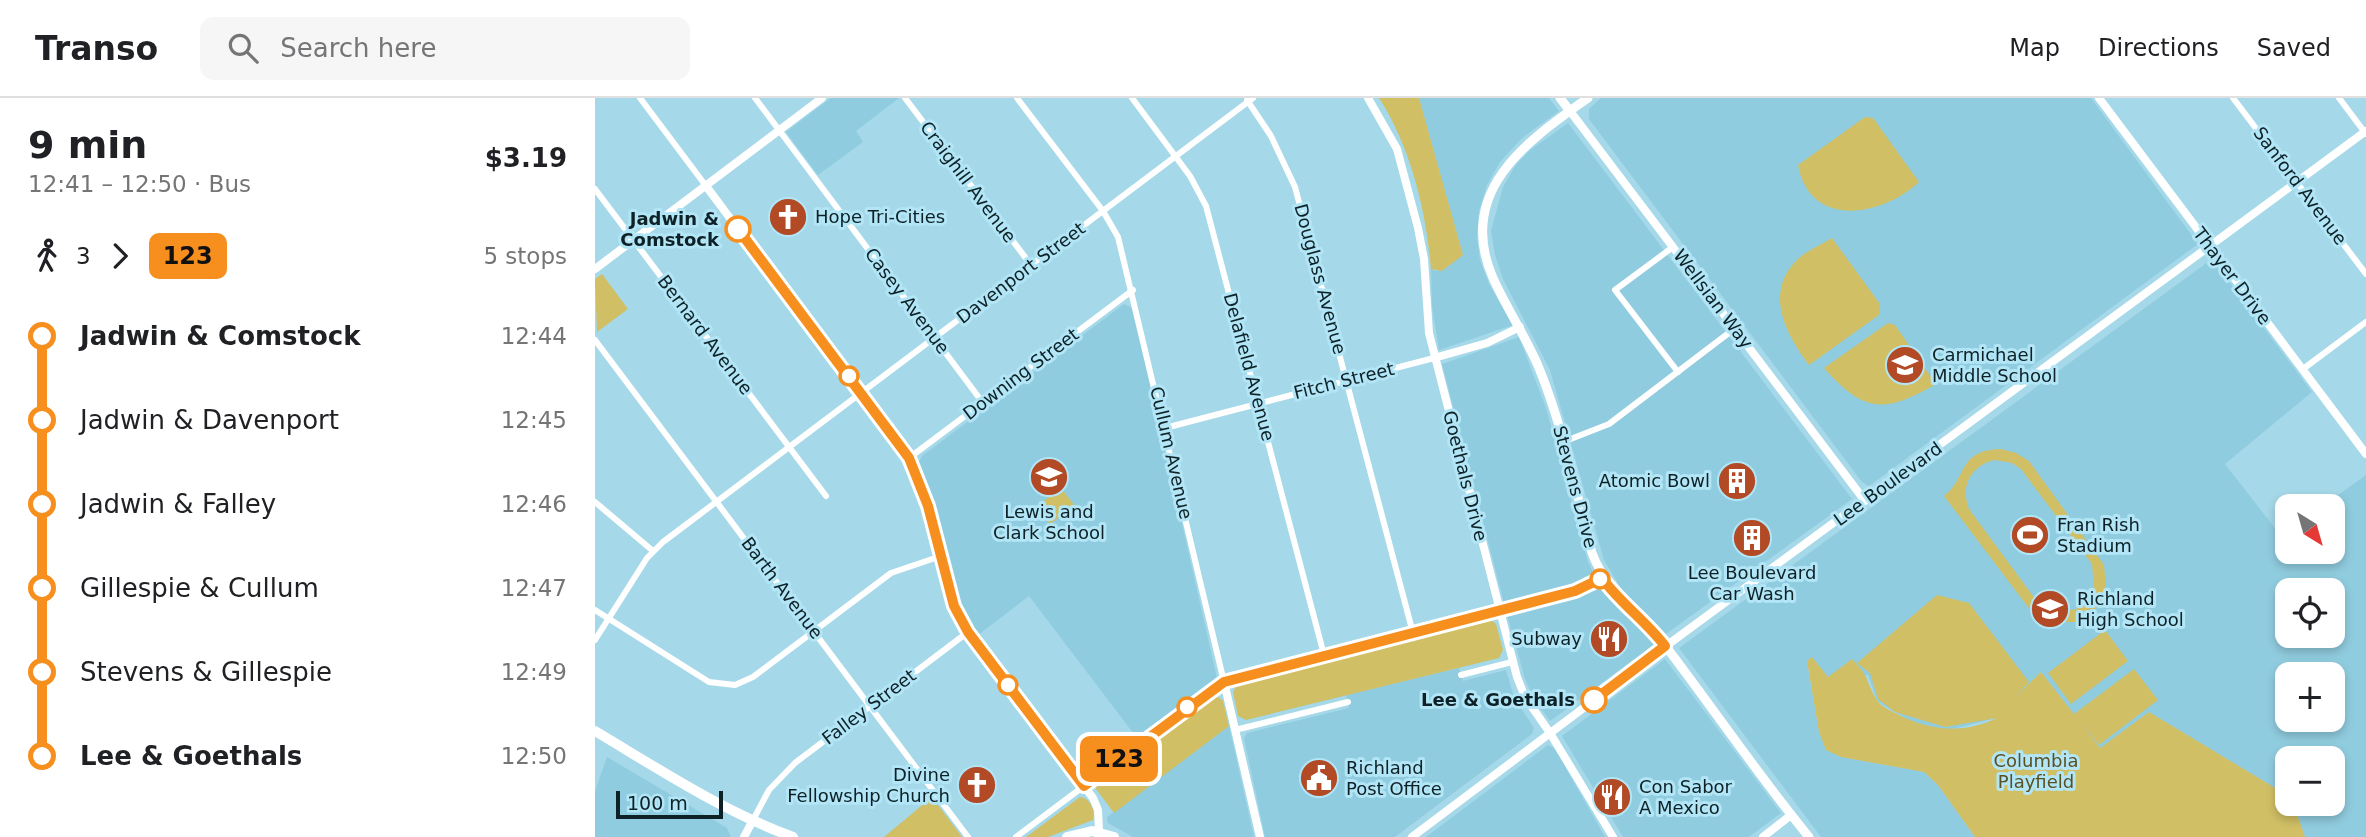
<!DOCTYPE html>
<meta charset="utf-8">
<style>
body{margin:0;font-family:"DejaVu Sans",sans-serif;background:#f6f6f6;color:#202124;height:100vh;display:flex;flex-direction:column;font-size:26px;white-space:nowrap}
*{box-sizing:border-box;margin:0}
p{font-size:23px;color:#757577}
.icon{flex:none;width:38px;height:38px;fill:none;stroke:currentColor;stroke-width:2;stroke-linecap:round;stroke-linejoin:round}
.map{position:relative;flex:1;overflow:hidden}
.panel{display:flex;flex-direction:column;background:#fff;width:595px}
.panel>*{flex:none}
.badge{padding:0 14px;border-radius:10px;font-size:24px;line-height:46px}
.needle{width:46px;rotate:143deg}
.buttons{position:absolute;left:1680px;top:396px;display:grid;gap:14px}
.buttons a{display:grid;place-items:center;width:70px;height:70px;border-radius:14px;background:#fff;box-shadow:0 4px 10px #0003;font-size:35px}
.scale{position:absolute;left:21px;bottom:18px;width:107px;box-sizing:border-box;padding-left:7px;border:4px solid #0d2127;border-top:0;font-size:19px;line-height:24px;white-space:nowrap;color:#0d2127;-webkit-text-stroke:5px #b2e5f5;paint-order:stroke}
.map>.badge{position:absolute;translate:-50% -50%;box-shadow:0 0 0 4px #fff}
.legs{display:flex;align-items:center;gap:10px;height:77px;padding:0 28px;font-size:23px}
.legs p{margin-inline-start:auto}
.summary{display:flex;align-items:center;justify-content:space-between;height:119px;padding:0 28px}
h1{font-size:38px;font-weight:800;line-height:52px}
ul{padding:0 28px;list-style:none}
li{display:flex;align-items:center;gap:24px;height:84px;font-size:26px}
li i{display:grid;place-items:center;width:10px;height:100%;margin:0 9px;background:currentColor}
li i::after{content:'';width:18px;height:18px;margin:-9px;border:5px solid;border-radius:50%;background:#fff}
li p{margin-inline-start:auto}
li:first-child i{background:linear-gradient(#0000 50%,currentColor 0)}
li:last-child i{background:linear-gradient(currentColor 50%,#0000 0)}
header{display:flex;align-items:center;gap:42px;box-sizing:border-box;height:98px;padding:0 35px;background:#fff;border-bottom:2px solid #e0e0e0}
header strong{font-size:33px}
nav{display:flex;gap:38px;margin-inline-start:auto;font-size:24px}
.search{width:490px;height:63px;background:#f6f6f6;display:flex;align-items:center;gap:18px;box-sizing:border-box;padding:0 24px;border-radius:14px;color:#757577;font-size:26px}
main{display:flex;flex:1;min-height:0}
.map>svg:first-child{display:block}
.built{fill:#90ccdf;fill-rule:evenodd}
.green{fill:#d0bf65;fill-rule:evenodd}
.lines{fill:none;stroke-linecap:round;stroke-linejoin:round}
.minor{stroke:#fff;stroke-width:6}
.tertiary{stroke:#fff;stroke-width:8}
.secondary{stroke:#fff;stroke-width:9}
.primary{stroke:#fff;stroke-width:10}
.line-1-casing{stroke:#fff;stroke-width:16}
.line-1{stroke:#f78f1e;stroke-width:10}
.stop-1-dot{fill:#fff;stroke:#f78f1e;stroke-width:3.5}
.labels{text-anchor:middle;stroke-width:6;stroke-linejoin:round;paint-order:stroke}
.street-label{font-size:18px;fill:#0d2127;stroke:#b2e5f5}
.poi-label{font-size:18px;fill:#0d2127;stroke:#b2e5f5;text-anchor:start}
.stop-label{font-size:18px;font-weight:bold;fill:#0d2127;stroke:#b2e5f5;text-anchor:end}
.park-label{font-size:18px;fill:#5a5123;stroke:#b2e5f5}
</style>
<header>
<strong>Transo</strong>
<div class="search"><svg class="icon" aria-label="search" viewBox="0 0 24 24"><circle cx="10" cy="10" r="6"/><path d="M15 15l6 6"/></svg>Search here</div>
<nav><a>Map</a><a>Directions</a><a>Saved</a></nav>
</header>
<main>
<section class="panel">
<div class="summary"><div><h1>9 min</h1><p>12:41 – 12:50 · Bus</p></div><b>$3.19</b></div>
<div class="legs"><svg class="icon" aria-label="walk" viewBox="0 0 24 24"><circle cx="13" cy="4" r="2"/><path d="M13 8l-2 6 4 7M11 14l-3 7M7 12l3-4h3l4 4"/></svg>3<svg class="icon" aria-label="forward" viewBox="0 0 24 24"><path d="M9 5l7 7-7 7"/></svg><b class="badge" style="background:#f78f1e;color:#111">123</b><p>5 stops</p></div>
<ul>
<li><i style="color:#f78f1e"></i><b>Jadwin &amp; Comstock</b><p>12:44</p></li>
<li><i style="color:#f78f1e"></i><span>Jadwin &amp; Davenport</span><p>12:45</p></li>
<li><i style="color:#f78f1e"></i><span>Jadwin &amp; Falley</span><p>12:46</p></li>
<li><i style="color:#f78f1e"></i><span>Gillespie &amp; Cullum</span><p>12:47</p></li>
<li><i style="color:#f78f1e"></i><span>Stevens &amp; Gillespie</span><p>12:49</p></li>
<li><i style="color:#f78f1e"></i><b>Lee &amp; Goethals</b><p>12:50</p></li>
</ul>
</section>
<div class="map">
<svg width="1771" height="739" viewBox="0 0 1771 739">
<rect width="100%" height="100%" fill="#a5d8e8"/>
<g class="built">
<polygon points="236,0 304,0 261,33 268,44 223,77 191,34"/>
<polygon points="824,0 954,0 964,13 927,40 905,64 892,87 884,113 882,139 885,162 894,186 918,227 844,252 837,208 836,171 842,173 868,157"/>
<polygon points="1006,0 1496,0 1603,146 1274,388 1267,384 994,21 994,11"/>
<polygon points="973,25 1257,401 1071,536 1028,494 1009,462 955,272 908,181 900,157 896,133 908,89 920,68 934,53"/>
<path d="M1617,161l100,133 -87,72 56,72 6,-4v19h46v-45h-10l43,-31v362h-61l-12,-34h40v-45h-46v37l-137,-82 -50,35 -59,-76 -45,46 -47,12 -30,-4 -36,-21 -6,-5 -9,-25 -40,2 -21,-15 12,70 7,18 15,7 83,15 14,13 37,52h-154l-142,-189zM1692,492h46v45h-46zM1692,576h46v45h-46z"/>
<polygon points="529,206 538,210 622,580 542,640 434,498 383,537 366,511 324,364 327,358"/>
<polygon points="924,239 951,310 993,464 1000,479 982,487 909,505 847,266"/>
<polygon points="1007,490 1060,546 955,623 939,601 930,581 912,517"/>
<polygon points="1070,561 1186,715 1154,739 1028,739 967,638"/>
<polygon points="864,570 868,583 911,572 919,599 939,630 937,636 800,739 670,739 649,640 652,635 754,610 751,597"/>
<polygon points="634,628 659,739 538,739 513,725 512,719"/>
<polygon points="953,647 960,651 1010,739 831,739"/>
<polygon points="12,659 132,730 136,739 0,739 0,693"/>
</g>
<g class="green">
<path d="M784,0h40l44,157 -21,16 -11,-2c-5,-59 -20,-121 -52,-171z"/>
<path d="M1270,19l8,1 46,64c-36,34 -109,48 -121,-17z"/>
<path d="M1237,140l48,66 -1,11 -70,50c-24,-32 -46,-74 -10,-107 9,-8 22,-13 33,-20z"/>
<polygon points="7,176 33,211 2,234 0,181"/>
<path d="M1293,225l7,2 41,59c-52,30 -72,29 -112,-16z"/>
<path d="M1406,351l15,4 13,8 75,104 2,21 -4,13 -8,12 -18,11h-28l-17,-11 -87,-115c24,-18 13,-46 57,-47zM1400,362l17,3 9,6 71,95 2,25 -17,20 -20,3 -19,-9 -69,-94c-9,-23 2,-44 26,-49z"/>
<polygon points="466,390 480,408 455,426 442,408"/>
<path d="M1342,497l32,8 60,79 -16,17 28,-27 33,42 60,-45 24,31 -59,45 -18,-22 19,25 49,-36 138,83v8h6l12,34h-330l-37,-52 -14,-13 -83,-15 -15,-7 -7,-18 -12,-71 5,-4 16,20 24,-18c19,19 13,22 25,41 4,7 15,11 22,15 32,16 65,19 98,3l-52,9 -50,-15 -17,-13 -8,-26 -13,-10z"/>
<polygon points="896,522 901,526 908,552 904,560 651,622 643,618 638,594 642,587"/>
<polygon points="1510,532 1533,563 1476,606 1453,575"/>
<polygon points="622,598 628,603 634,628 519,715 501,691 501,686"/>
<polygon points="337,699 367,739 289,739"/>
<path d="M485,699c10,1 16,14 13,23l-45,17h-22z"/>
</g>
<g class="lines">
<g class="minor">
<polyline points="45,0 111,88"/>
<polyline points="160,0 388,305"/>
<polyline points="310,0 436,167"/>
<polyline points="422,0 508,113 523,139 629,584"/>
<polyline points="537,0 595,78 611,108 729,557"/>
<polyline points="1638,0 1771,176"/>
<polyline points="1744,0 1771,36"/>
<polyline points="652,2 676,38 700,89 818,535"/>
<polyline points="0,91 231,398"/>
<polyline points="1078,149 1020,192 1083,274"/>
<polyline points="0,242 373,739"/>
<polyline points="1708,271 1771,224"/>
<polyline points="570,330 839,260"/>
<polyline points="968,344 1014,326 1139,231"/>
<polyline points="314,360 538,192"/>
<polyline points="0,404 58,453"/>
<polyline points="0,512 114,584 140,587 158,579 296,475 346,458"/>
<polyline points="0,542 52,460 68,444 658,0"/>
<polyline points="866,577 917,564"/>
<polyline points="640,632 753,604"/>
<polyline points="157,724 174,692 200,665 373,534"/>
<polyline points="421,739 489,688"/>
</g>
<g class="tertiary">
<polyline points="773,0 802,51 823,130 829,161 834,235 922,579 930,599 955,635 1018,739"/>
<polyline points="1504,0 1771,356"/>
<polyline points="975,13 1270,403"/>
<path d="M111,88l203,272c28,55 29,119 59,174l125,166 5,12 1,21"/>
<polyline points="0,171 227,0"/>
<polyline points="839,260 892,245 925,229"/>
<polyline points="629,584 665,739"/>
<polyline points="489,688 629,584 980,493 1007,480"/>
<polyline points="149,739 157,724"/>
<polyline points="817,739 1071,548 1771,33"/>
<polyline points="1168,739 1196,717"/>
</g>
<g class="secondary">
<polyline points="965,0 975,13"/>
<path d="M993,0c-61,43 -133,93 -95,180 14,31 33,59 46,90 24,59 37,124 53,185 15,40 47,59 72,91 49,64 94,131 145,193"/>
</g>
<g class="primary">
<path d="M0,633c64,38 127,80 198,106"/>
<polyline points="472,739 497,733 519,739"/>
</g>
</g>
<g class="lines">
<g class="line-1-casing">
<path id="line-1" d="M143,131l171,229 19,48 26,100 14,26 116,154 140,-104 351,-91 27,-13c18,25 44,43 63,68l-71,54"/>
</g>
<use href="#line-1" class="line-1"/>
</g>
<defs>
<g id="church-disc" transform="scale(2.0125)"><circle r="9.5" fill="#b14a25" stroke="#b2e5f5"/><path d="M-1.2-6h2.4v3.5h3.3v2.4h-3.3V6h-2.4V-.1h-3.3v-2.4h3.3Z" fill="#fff"/></g>
<g id="school-disc" transform="scale(2.0125)"><circle r="9.5" fill="#b14a25" stroke="#b2e5f5"/><path d="M0-5L7-2L0 1L-7-2ZM-4 1L0 2.5L4 1V4Q0 6-4 4Z" fill="#fff"/></g>
<g id="building-disc" transform="scale(2.0125)"><circle r="9.5" fill="#b14a25" stroke="#b2e5f5"/><path d="M-4-6H4V6H1V3H-1V6H-4ZM-2.5-4.3h1.7v1.8h-1.7ZM.8-4.3h1.7v1.8H.8ZM-2.5-1h1.7V.8h-1.7ZM.8-1h1.7V.8H.8Z" fill="#fff"/></g>
<g id="stadium-disc" transform="scale(2.0125)"><circle r="9.5" fill="#b14a25" stroke="#b2e5f5"/><path d="M0-5a6.5 5 0 1 0 0 10a6.5 5 0 1 0 0-10ZM-3.5-1.8h7v3.6h-7Z" fill="#fff"/></g>
<g id="restaurant-disc" transform="scale(2.0125)"><circle r="9.5" fill="#b14a25" stroke="#b2e5f5"/><path d="M-5-6h1v4h1v-4h1v4h1v-4h1v5L-1.5 .5V6h-2V.5L-5-1ZM5-6V6H3V1.5H1.5Q1.5-4 5-6Z" fill="#fff"/></g>
<g id="civic-disc" transform="scale(2.0125)"><circle r="9.5" fill="#b14a25" stroke="#b2e5f5"/><path d="M-.6-6.5H3V-4.5H.6V-3L4-1V1h2V6H-6V1h2V-1L-.6-3ZM-1.2 2.5V6h2.4V2.5Z" fill="#fff"/></g>
</defs>
<g fill-rule="evenodd">
<use href="#church-disc" x="193" y="119"/>
<use href="#school-disc" x="1310" y="267"/>
<use href="#school-disc" x="454" y="379"/>
<use href="#building-disc" x="1142" y="383"/>
<use href="#stadium-disc" x="1435" y="437"/>
<use href="#building-disc" x="1157" y="440"/>
<use href="#school-disc" x="1455" y="511"/>
<use href="#restaurant-disc" x="1014" y="541"/>
<use href="#civic-disc" x="724" y="680"/>
<use href="#church-disc" x="382" y="687"/>
<use href="#restaurant-disc" x="1017" y="699"/>
</g>
<g class="stop-1-dot">
<circle cx="143" cy="131" r="12"/>
<circle cx="254" cy="278" r="9"/>
<circle cx="1005" cy="481" r="9"/>
<circle cx="413" cy="587" r="9"/>
<circle cx="999" cy="602" r="12"/>
<circle cx="592" cy="609" r="9"/>
</g>
<g class="labels">
<g class="street-label">
<text transform="translate(373 84) rotate(53)" y="6">Craighill Avenue</text>
<text transform="translate(1705 88) rotate(53)" y="6">Sanford Avenue</text>
<text transform="translate(426 175) rotate(-37)" y="6">Davenport Street</text>
<text transform="translate(1637 178) rotate(53)" y="6">Thayer Drive</text>
<text transform="translate(725 181) rotate(75)" y="6">Douglass Avenue</text>
<text transform="translate(1118 201) rotate(53)" y="6">Wellsian Way</text>
<text transform="translate(312 203) rotate(53)" y="6">Casey Avenue</text>
<text transform="translate(110 237) rotate(53)" y="6">Bernard Avenue</text>
<text transform="translate(654 269) rotate(75)" y="6">Delafield Avenue</text>
<text transform="translate(426 276) rotate(-37)" y="6">Downing Street</text>
<text transform="translate(749 283) rotate(-14)" y="6">Fitch Street</text>
<text transform="translate(576 355) rotate(77)" y="6">Cullum Avenue</text>
<text transform="translate(870 378) rotate(76)" y="6">Goethals Drive</text>
<text transform="translate(1293 386) rotate(-36)" y="6">Lee Boulevard</text>
<text transform="translate(980 389) rotate(75)" y="6">Stevens Drive</text>
<text transform="translate(187 490) rotate(53)" y="6">Barth Avenue</text>
<text transform="translate(274 609) rotate(-37)" y="6">Falley Street</text>
</g>
<g class="poi-label">
<text x="220" y="125">Hope Tri-Cities</text>
<text x="1337" y="263">Carmichael<tspan x="1337" dy="21">Middle School</tspan></text>
<text x="1115" y="389" text-anchor="end">Atomic Bowl</text>
<text x="454" y="420" text-anchor="middle">Lewis and<tspan x="454" dy="21">Clark School</tspan></text>
<text x="1462" y="433">Fran Rish<tspan x="1462" dy="21">Stadium</tspan></text>
<text x="1157" y="481" text-anchor="middle">Lee Boulevard<tspan x="1157" dy="21">Car Wash</tspan></text>
<text x="1482" y="507">Richland<tspan x="1482" dy="21">High School</tspan></text>
<text x="987" y="547" text-anchor="end">Subway</text>
<text x="751" y="676">Richland<tspan x="751" dy="21">Post Office</tspan></text>
<text x="355" y="683" text-anchor="end">Divine<tspan x="355" dy="21">Fellowship Church</tspan></text>
<text x="1044" y="695">Con Sabor<tspan x="1044" dy="21">A Mexico</tspan></text>
</g>
<g class="stop-label">
<text x="124" y="127">Jadwin &amp;<tspan x="124" dy="21">Comstock</tspan></text>
<text x="980" y="608">Lee &amp; Goethals</text>
</g>
<g class="park-label">
<text x="1441" y="669">Columbia<tspan x="1441" dy="21">Playfield</tspan></text>
</g>
</g>
</svg>
<div class="buttons">
<a><svg class="needle" viewBox="-14 -14 28 28"><path d="M0-13l5 13h-10z" fill="#e53935"/><path d="M0 13l5-13h-10z" fill="#757577"/></svg></a>
<a><svg class="icon" aria-label="locate" viewBox="0 0 24 24"><circle cx="12" cy="12" r="6"/><path d="M12 2v4M12 18v4M2 12h4M18 12h4"/></svg></a>
<a>+</a>
<a>−</a>
</div>
<div class="scale">100 m</div>
<b class="badge" style="left:524px;top:661px;background:#f78f1e;color:#111">123</b>
</div>
</main>
